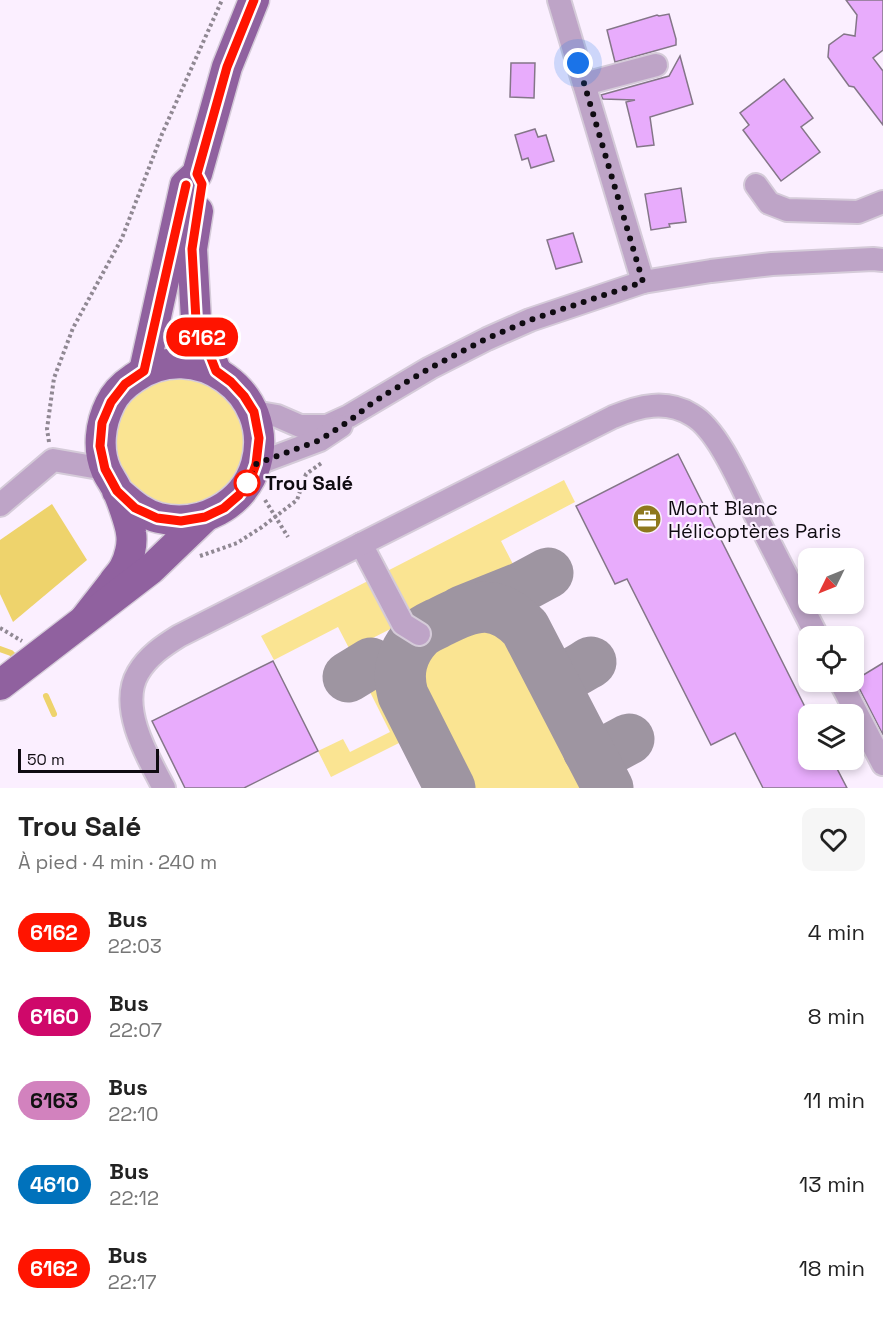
<!DOCTYPE html>
<html lang="fr">
<meta charset="utf-8">
<style>
body{margin:0;font-family:"Space Grotesk",sans-serif;background:#f6f6f6;color:#222;height:100vh;display:flex;flex-direction:column;font-size:22px;white-space:nowrap}
*{box-sizing:border-box;margin:0}
p{font-size:20px;color:#767676}
.icon{flex:none;width:33px;height:33px;fill:none;stroke:currentColor;stroke-width:2;stroke-linecap:round;stroke-linejoin:round}
.map{position:relative;height:788px;overflow:hidden}
.side{display:flex;flex-direction:column;background:#fff;flex:1}
.side>*{flex:none}
.badge{padding:0 12px;border-radius:20px;font-size:21px;line-height:39px}
.needle{width:39px;rotate:227deg}
.buttons{position:absolute;left:798px;top:548px;display:grid;gap:12px}
.buttons a{display:grid;place-items:center;width:66px;height:66px;border-radius:12px;background:#fff;box-shadow:0 3px 9px #0003;font-size:30px}
.scale{position:absolute;left:18px;bottom:15px;width:141px;box-sizing:border-box;padding-left:6px;border:3px solid #0f0b11;border-top:0;font-size:16px;line-height:21px;white-space:nowrap;color:#0f0b11;-webkit-text-stroke:4px #fbefff;paint-order:stroke}
.you{position:absolute;width:30px;height:30px;margin:-15px;border:4px solid #fff;border-radius:50%;background:#1a73e8;box-shadow:0 0 0 9px #1a73e833}
.map>.badge{position:absolute;translate:-50% -50%;box-shadow:0 0 0 3px #fff}
.round{display:grid;place-items:center;flex:none;width:63px;height:63px;border-radius:12px;background:#f6f6f6}
.head{display:flex;align-items:center;justify-content:space-between;height:102px;padding:0 18px}
h1{font-size:28px;font-weight:700;line-height:45px}
ul{padding:0;list-style:none}
li{display:flex;align-items:center;gap:18px;height:84px;padding:0 18px}
li div{flex:1}
li b{display:block;font-size:22px}
li em{font-style:normal}
li .badge{min-width:66px;font-weight:700;text-align:center}
.map>svg:first-child{display:block}
.green{fill:#fae492}
.water{fill:#eed36c}
.lines{fill:none;stroke-linecap:round;stroke-linejoin:round}
.stream{stroke:#eed36c;stroke-width:6}
.taxiway{stroke:#9e95a1;stroke-width:51}
.building{fill:#e8acfc;stroke:#847688;stroke-width:1.5}
.minor-casing{stroke:#d5cbd9;stroke-width:26}
.major-casing{stroke:#d5cbd9;stroke-width:33}
.path{stroke:#908893;stroke-width:4;stroke-dasharray:3 3;stroke-linecap:butt}
.minor{stroke:#bea4c7;stroke-width:22}
.major{stroke:#90619f;stroke-width:30}
.line-casing{stroke:#fff;stroke-width:14}
.line{stroke:#ff1400;stroke-width:9}
.walk{stroke:#0f0b11;stroke-width:6;stroke-dasharray:0 10.8}
.stop-dot{fill:#fff;stroke:#ff1400;stroke-width:3}
.labels{text-anchor:middle;stroke-width:4.5;stroke-linejoin:round;paint-order:stroke}
.stop-label{font-size:20px;font-weight:bold;fill:#0f0b11;stroke:#fbefff;text-anchor:start}
.poi-label{font-size:20px;fill:#0f0b11;stroke:#fbefff;text-anchor:start}
</style>
<div class="map">
<svg width="883" height="788" viewBox="0 0 883 788">
<rect width="100%" height="100%" fill="#fbefff"/>
<g class="green">
<polygon points="197,376 234,398 251,443 235,488 193,513 146,505 116,470 112,427 121,407 154,379"/>
<polygon points="564,480 575,502 501,541 514,566 361,644 363,648 352,654 338,627 274,660 261,636"/>
<path d="M474,621c25,2 35,9 50,28l70,139h-126c-11,-21 -21,-41 -32,-62 -6,-14 -15,-28 -18,-43 -6,-33 27,-56 56,-62z"/>
<polygon points="377,674 409,738 331,777 318,751 343,739 350,752 390,732 364,680"/>
</g>
<polygon class="water" points="52,504 87,560 13,622 0,594 0,540"/>
<g class="lines">
<g class="stream">
<polyline points="0,649 11,653 14,656"/>
<polyline points="46,696 54,714"/>
</g>
<g class="taxiway">
<polyline points="462,611 522,587 548,573"/>
<path d="M549,672c14,10 28,-2 42,-10"/>
<polyline points="348,677 371,663"/>
<polyline points="588,750 598,754 603,753 629,739"/>
<path d="M450,788l-47,-93c-6,-22 -2,-42 15,-60 6,-6 16,-10 24,-14 33,-17 55,-22 83,7l83,160"/>
</g>
</g>
<g class="building">
<polygon points="846,0 883,0 883,50 873,58 883,71 883,125 854,87 849,86 828,57 829,45 844,34 855,36 857,15"/>
<polygon points="669,14 676,39 676,45 615,62 607,30 657,15 659,16"/>
<polygon points="680,56 693,104 650,117 654,145 637,147 626,102 635,100 603,99 601,95 669,76"/>
<polygon points="511,63 535,63 534,98 510,97"/>
<polygon points="784,79 813,118 801,127 820,152 781,181 743,130 749,125 740,113"/>
<polygon points="535,129 538,137 546,135 554,161 531,168 528,158 522,160 515,135"/>
<polygon points="681,188 686,222 669,224 670,227 651,230 645,194"/>
<polygon points="573,233 582,262 556,269 547,240"/>
<polygon points="678,454 808,713 808,759 832,759 847,788 763,788 735,733 711,745 627,579 615,584 576,506"/>
<polygon points="273,661 318,751 244,788 185,788 152,721"/>
<polygon points="883,663 883,735 855,680"/>
</g>
<g class="lines">
<g class="minor-casing">
<g id="minor">
<polyline points="559,0 643,282"/>
<polyline points="584,84 656,65"/>
<polyline points="756,185 769,203 787,210 858,212 883,202"/>
<polyline points="254,412 277,416 300,426 327,426 349,416 430,368 487,339 530,320 643,282 711,271 772,264 873,259 883,260"/>
<polyline points="256,464 320,440 341,426"/>
<polyline points="0,505 53,460 105,469"/>
<polyline points="361,544 403,624 419,634"/>
<polyline points="840,681 883,764"/>
<path d="M164,788c-16,-30 -46,-81 -26,-115 10,-17 25,-27 41,-37l434,-219c26,-11 53,-18 79,-2 27,15 51,75 65,103 20,39 40,79 60,118"/>
</g>
</g>
<g class="major-casing">
<g id="major">
<polyline points="198,211 192,249 196,320 216,371"/>
<polyline points="144,371 185,185 197,174 227,67 254,0"/>
<path d="M85,619c9,-12 19,-24 28,-36 3,-5 8,-9 11,-15 5,-9 9,-24 7,-35 -1,-9 -10,-35 -14,-43 -3,-7 -8,-13 -11,-20 -9,-21 -6,-46 4,-66 5,-11 15,-20 24,-26 61,-43 142,15 122,86 -12,42 -57,64 -97,54 -17,-4 -29,-16 -42,-27"/>
<polyline points="0,685 151,569 205,517"/>
</g>
</g>
<g class="path">
<polyline points="49,442 47,429 54,378 73,328 122,238 162,134 222,0"/>
<polyline points="265,500 288,537"/>
<polyline points="200,556 237,543 262,527 297,500 306,474 323,462"/>
<polyline points="0,628 22,641"/>
</g>
<use href="#minor" class="minor"/>
<use href="#major" class="major"/>
</g>
<g class="lines">
<g class="line-casing">
<polyline id="line" points="186,185 144,371 125,384 111,402 102,423 100,446 105,469 117,491 135,508 157,518 181,521 205,517 224,508 239,495 251,478 256,464 259,438 254,412 244,396 231,382 216,371 196,320 192,249 202,184 197,174 227,67 254,0"/>
</g>
<use href="#line" class="line"/>
<polyline class="walk" points="247,483 251,478 256,464 320,440 349,421 371,404 386,394 430,368 486,339 530,320 643,282 578,63"/>
</g>
<defs>
<g id="office-disc" transform="scale(1.5)"><circle r="9.5" fill="#8e791e" stroke="#fbefff"/><path d="M-6-3h4V-5.5h4V-3h4V5H-6ZM-1-4.5V-3h2v-1.5ZM-6 0V1H6V0Z" fill="#fff"/></g>
</defs>
<g fill-rule="evenodd">
<use href="#office-disc" x="647" y="519"/>
</g>
<circle class="stop-dot" cx="247" cy="483" r="12"/>
<g class="labels">
<g class="stop-label">
<text x="265" y="490">Trou Salé</text>
</g>
<g class="poi-label">
<text x="668" y="515">Mont Blanc<tspan x="668" dy="23">Hélicoptères Paris</tspan></text>
</g>
</g>
</svg>
<div class="buttons">
<a><svg class="needle" viewBox="-14 -14 28 28"><path d="M0-13l5 13h-10z" fill="#e53935"/><path d="M0 13l5-13h-10z" fill="#767676"/></svg></a>
<a><svg class="icon" aria-label="locate" viewBox="0 0 24 24"><circle cx="12" cy="12" r="6"/><path d="M12 2v4M12 18v4M2 12h4M18 12h4"/></svg></a>
<a><svg class="icon" aria-label="layers" viewBox="0 0 24 24"><path d="M12 4l9 5-9 5-9-5zM3 14l9 5 9-5"/></svg></a>
</div>
<div class="scale">50 m</div>
<div class="you" style="left:578px;top:63px"></div>
<b class="badge" style="left:202px;top:337px;background:#ff1400;color:#fff">6162</b>
</div>
<section class="side">
<div class="head"><div><h1>Trou Salé</h1><p>À pied · 4 min · 240 m</p></div><a class="round"><svg class="icon" aria-label="heart" viewBox="0 0 24 24"><path d="M12 20l-8-8c-3-5 5-10 8-4 3-6 11-1 8 4z"/></svg></a></div>
<ul>
<li><span class="badge" style="background:#ff1400;color:#fff">6162</span><div><b>Bus</b><p>22:03</p></div><em>4 min</em></li>
<li><span class="badge" style="background:#cf086a;color:#fff">6160</span><div><b>Bus</b><p>22:07</p></div><em>8 min</em></li>
<li><span class="badge" style="background:#d282be;color:#111">6163</span><div><b>Bus</b><p>22:10</p></div><em>11 min</em></li>
<li><span class="badge" style="background:#0072bc;color:#fff">4610</span><div><b>Bus</b><p>22:12</p></div><em>13 min</em></li>
<li><span class="badge" style="background:#ff1400;color:#fff">6162</span><div><b>Bus</b><p>22:17</p></div><em>18 min</em></li>
</ul>
</section>
